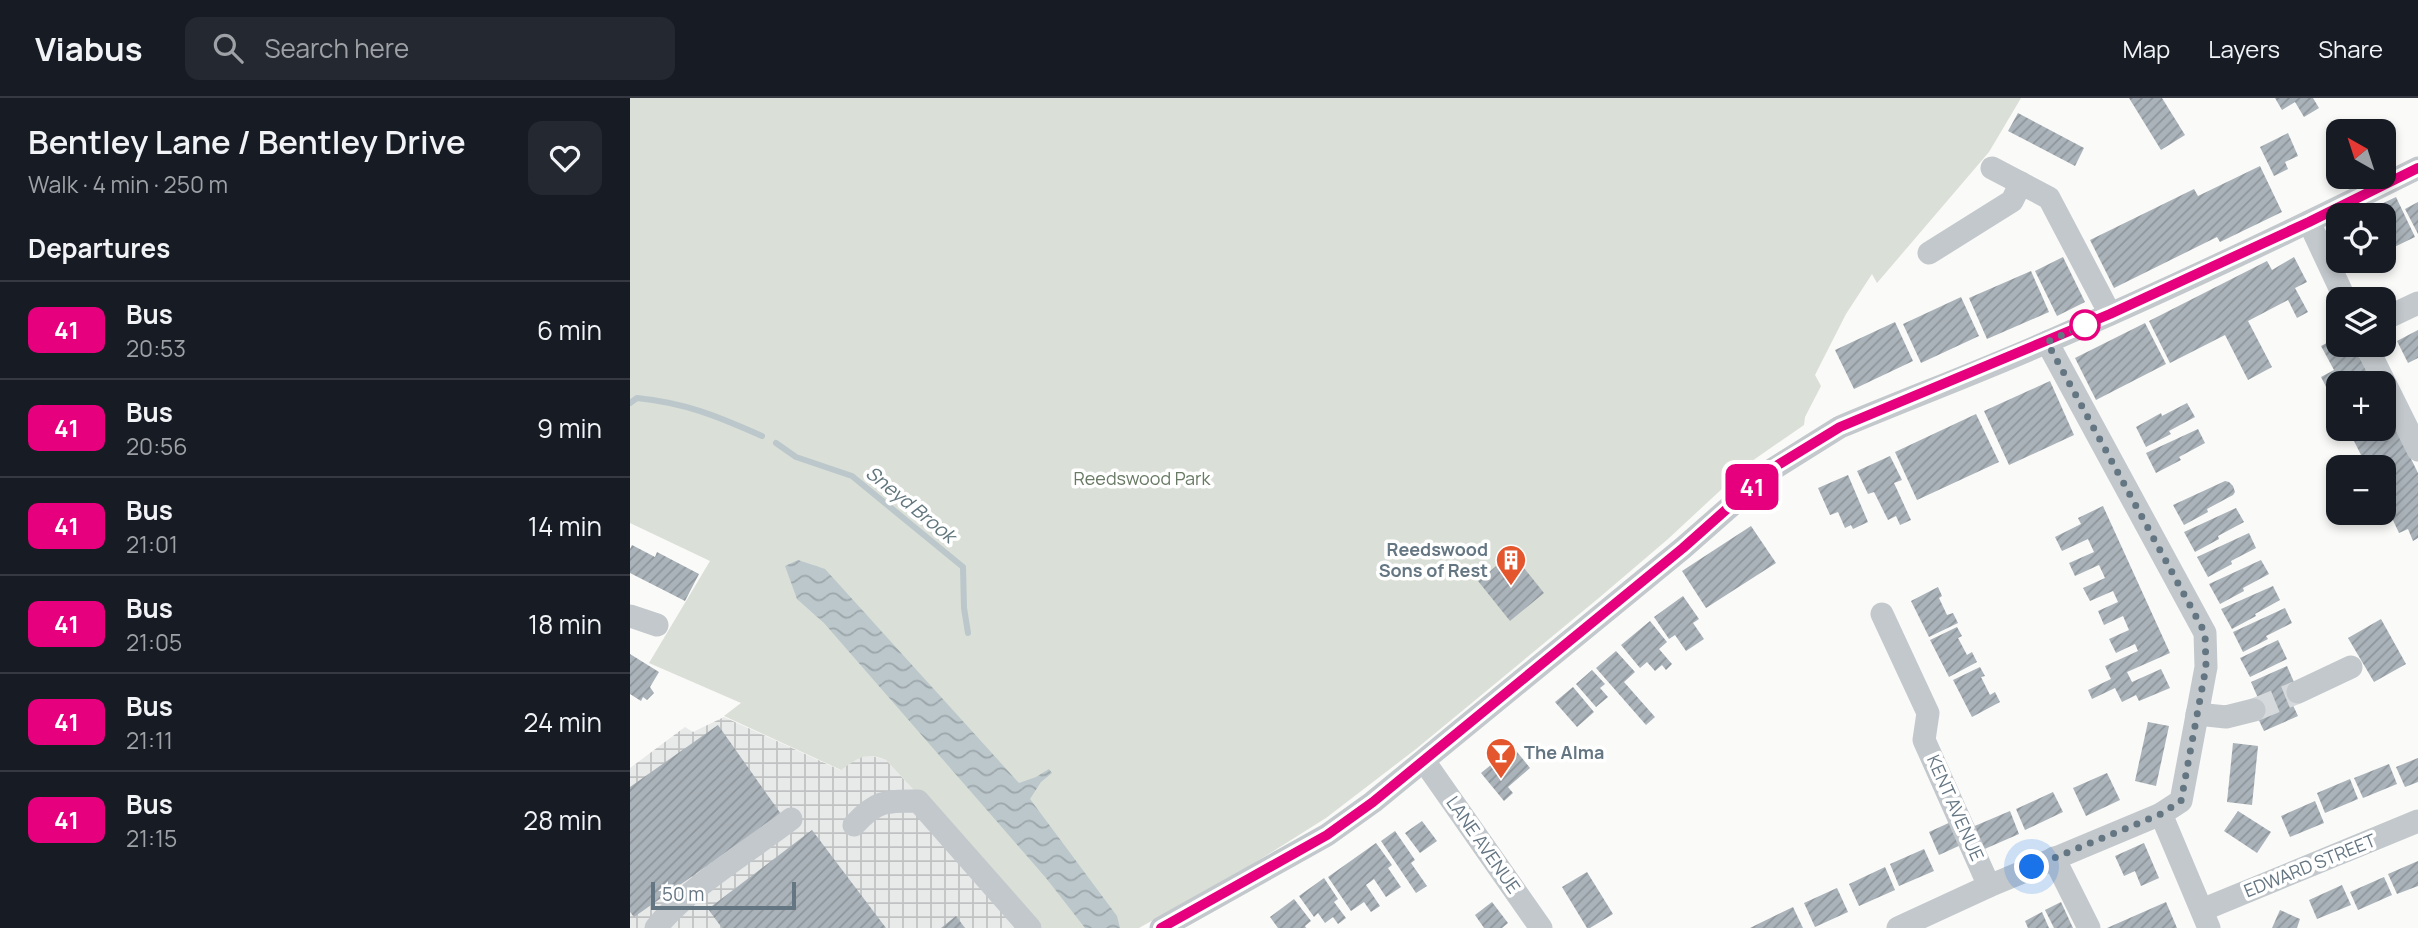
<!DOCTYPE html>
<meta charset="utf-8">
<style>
body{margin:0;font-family:Manrope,sans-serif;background:#242831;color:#f1f3f6;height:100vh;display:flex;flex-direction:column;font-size:26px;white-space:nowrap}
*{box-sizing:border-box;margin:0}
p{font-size:23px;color:#9ea1a6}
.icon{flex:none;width:38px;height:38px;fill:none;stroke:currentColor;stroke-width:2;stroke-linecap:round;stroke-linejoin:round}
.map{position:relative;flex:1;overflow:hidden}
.panel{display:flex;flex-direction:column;background:#171b24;width:630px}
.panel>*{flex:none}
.badge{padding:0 14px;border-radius:10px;font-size:24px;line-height:46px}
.needle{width:46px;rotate:321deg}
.controls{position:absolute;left:1696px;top:21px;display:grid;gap:14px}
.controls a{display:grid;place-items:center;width:70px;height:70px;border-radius:14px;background:#171b24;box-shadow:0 4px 10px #0003;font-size:35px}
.scale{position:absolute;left:21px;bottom:18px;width:145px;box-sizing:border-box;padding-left:7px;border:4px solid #657683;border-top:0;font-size:19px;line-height:24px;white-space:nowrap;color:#657683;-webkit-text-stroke:5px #fff;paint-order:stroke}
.you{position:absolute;width:35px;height:35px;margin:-18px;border:5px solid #fff;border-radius:50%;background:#1a73e8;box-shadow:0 0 0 10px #1a73e833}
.map>.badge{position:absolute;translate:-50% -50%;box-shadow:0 0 0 4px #fff}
h2{padding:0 28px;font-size:26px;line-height:63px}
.round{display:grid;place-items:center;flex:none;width:74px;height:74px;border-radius:14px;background:#242831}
.headline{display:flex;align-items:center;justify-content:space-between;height:119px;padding:0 28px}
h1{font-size:33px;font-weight:600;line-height:52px}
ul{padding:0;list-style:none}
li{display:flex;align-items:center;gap:21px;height:98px;padding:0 28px;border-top:2px solid #363941}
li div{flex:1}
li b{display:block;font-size:26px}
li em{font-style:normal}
li .badge{min-width:77px;font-weight:700;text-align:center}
header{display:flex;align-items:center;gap:42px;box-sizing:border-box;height:98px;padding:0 35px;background:#171b24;border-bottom:2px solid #363941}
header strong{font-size:33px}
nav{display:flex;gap:38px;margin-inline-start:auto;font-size:24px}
.search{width:490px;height:63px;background:#242831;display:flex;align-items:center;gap:18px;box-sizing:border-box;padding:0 24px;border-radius:14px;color:#9ea1a6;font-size:26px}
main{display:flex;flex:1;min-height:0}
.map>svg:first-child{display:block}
.industrial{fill:url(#industrial-grid)}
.park{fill:#dadfd7}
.water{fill:url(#water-waves)}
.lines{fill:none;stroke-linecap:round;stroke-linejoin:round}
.stream{stroke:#bbc7cb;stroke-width:6}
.building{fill:url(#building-hatch)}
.minor-tunnel{stroke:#d5d9db;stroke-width:23;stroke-dasharray:23 11;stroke-linecap:butt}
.minor{stroke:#c3c8cc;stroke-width:23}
.line-casing{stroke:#fff;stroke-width:16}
.line{stroke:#e6007e;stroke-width:10}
.walk{stroke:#657683;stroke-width:7;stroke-dasharray:0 12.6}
.stop-dot{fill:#fff;stroke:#e6007e;stroke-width:3.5}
.labels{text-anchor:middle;stroke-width:7;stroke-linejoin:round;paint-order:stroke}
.park-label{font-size:18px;fill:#687a64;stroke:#fff}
.poi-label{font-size:18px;font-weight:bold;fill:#657683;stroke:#fff;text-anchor:end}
.street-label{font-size:18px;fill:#657683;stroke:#fff}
.water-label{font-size:19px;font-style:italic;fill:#60757c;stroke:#fff}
</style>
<header>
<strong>Viabus</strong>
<div class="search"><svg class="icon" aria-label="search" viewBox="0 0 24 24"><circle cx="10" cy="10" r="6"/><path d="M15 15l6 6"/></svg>Search here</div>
<nav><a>Map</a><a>Layers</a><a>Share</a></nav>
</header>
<main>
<section class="panel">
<div class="headline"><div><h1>Bentley Lane / Bentley Drive</h1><p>Walk · 4 min · 250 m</p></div><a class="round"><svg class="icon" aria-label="heart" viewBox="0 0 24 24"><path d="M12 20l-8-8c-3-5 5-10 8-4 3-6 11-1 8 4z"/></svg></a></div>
<h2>Departures</h2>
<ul>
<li><span class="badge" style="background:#e6007e;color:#fff">41</span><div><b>Bus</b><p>20:53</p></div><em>6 min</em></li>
<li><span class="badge" style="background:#e6007e;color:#fff">41</span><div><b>Bus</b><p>20:56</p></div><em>9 min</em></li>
<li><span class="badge" style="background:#e6007e;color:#fff">41</span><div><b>Bus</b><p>21:01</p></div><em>14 min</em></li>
<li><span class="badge" style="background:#e6007e;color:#fff">41</span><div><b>Bus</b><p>21:05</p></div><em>18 min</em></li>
<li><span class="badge" style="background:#e6007e;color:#fff">41</span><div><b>Bus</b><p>21:11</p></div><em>24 min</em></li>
<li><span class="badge" style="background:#e6007e;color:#fff">41</span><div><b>Bus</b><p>21:15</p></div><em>28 min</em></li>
</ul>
</section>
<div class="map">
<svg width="1788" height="830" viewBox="0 0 1788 830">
<defs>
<pattern id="industrial-grid" width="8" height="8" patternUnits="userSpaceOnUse" patternTransform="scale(1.75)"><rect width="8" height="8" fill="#e8e9e9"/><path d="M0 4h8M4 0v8" fill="none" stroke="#c0c1c2"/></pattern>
<pattern id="water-waves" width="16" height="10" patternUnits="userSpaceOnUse" patternTransform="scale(1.75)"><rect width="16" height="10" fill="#bbc7cb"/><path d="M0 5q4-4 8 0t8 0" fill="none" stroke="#9ca6aa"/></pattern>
<pattern id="building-hatch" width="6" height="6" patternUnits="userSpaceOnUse" patternTransform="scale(1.75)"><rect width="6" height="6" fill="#aab3b9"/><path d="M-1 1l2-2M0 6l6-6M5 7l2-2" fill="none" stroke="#8e969c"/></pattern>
</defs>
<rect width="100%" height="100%" fill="#fafaf8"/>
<polygon class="industrial" points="94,619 210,672 228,660 238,657 256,662 411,830 0,830 0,670 55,629 63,634"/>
<path class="park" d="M0,0h1391l-32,54 -112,131 -5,-9 -26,40 -31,61 6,11 -16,31 -1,8 -52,36 -84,78 -68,58 -184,152 -90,69 -78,49 -109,61h-98l-155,-168c-21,-9 -28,-2 -45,10l-117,-54 17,-13 -92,-40 61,-102 -80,-38z"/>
<polygon class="water" points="168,462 195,471 389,685 406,679 419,671 422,675 411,684 400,701 487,818 490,830 455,830 416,780 194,525 167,501 155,468"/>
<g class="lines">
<g class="stream">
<path d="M0,305l7,-5c49,5 80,18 125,38"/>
<polyline points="146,345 166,359 222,378 333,469 334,510 338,535"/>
</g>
</g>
<g class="building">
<polygon points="1499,0 1532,0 1555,37 1531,52"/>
<polygon points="1645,0 1683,0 1689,10 1674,19 1665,4 1652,12"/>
<polygon points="1388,15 1454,50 1445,68 1378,33"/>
<polygon points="1658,35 1668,58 1655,64 1658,71 1644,78 1630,49"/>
<polygon points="1630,68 1652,114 1590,144 1587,139 1484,190 1460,142 1564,91 1568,98"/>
<polygon points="1766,99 1785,139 1754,154 1754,117 1728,117"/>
<polygon points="1788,104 1788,136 1775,111"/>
<polygon points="1708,127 1708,160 1695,133"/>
<polygon points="1433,159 1455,204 1427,218 1405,173"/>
<polygon points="1664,159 1677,184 1665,190 1678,214 1667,220 1658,202 1618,223 1642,269 1618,282 1595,237 1540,265 1519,223 1637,163 1642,172"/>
<polygon points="1709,163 1736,163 1714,173"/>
<polygon points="1401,173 1419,214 1357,241 1339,200"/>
<polygon points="1331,199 1349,238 1291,265 1273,226"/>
<polygon points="1265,224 1283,263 1224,291 1205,252"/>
<polygon points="1515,225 1536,266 1466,302 1445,260"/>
<polygon points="1788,232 1788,260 1778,265 1767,243"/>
<polygon points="1708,239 1708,247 1723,247 1743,285 1708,285 1708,312 1691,279 1704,272 1691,248"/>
<polygon points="1420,283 1444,337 1379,367 1354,313"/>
<polygon points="1557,305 1565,319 1539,333 1541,336 1516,349 1506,329 1531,315 1532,318"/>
<polygon points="1754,306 1788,375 1788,440 1783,443 1778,431 1769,435 1754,403 1754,369 1737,369 1718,331 1754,331"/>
<polygon points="1346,316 1369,364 1287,402 1265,354"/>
<polygon points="1568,331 1575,345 1549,359 1551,362 1526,375 1516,355"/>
<polygon points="1260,358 1272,382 1264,385 1281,422 1270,427 1266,418 1258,422 1244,394 1238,396 1227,373"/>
<polygon points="1218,377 1238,424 1223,431 1221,427 1215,430 1208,414 1200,417 1188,390"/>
<polygon points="1595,383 1599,384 1603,388 1605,394 1603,397 1577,411 1578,414 1554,427 1543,407"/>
<polygon points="1473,408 1540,555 1497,574 1502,584 1531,571 1540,590 1509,603 1506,597 1492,604 1485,590 1462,601 1458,592 1481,581 1475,568 1508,553 1505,546 1486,555 1479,541 1499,532 1493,518 1474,527 1468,513 1488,504 1483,493 1460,503 1453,490 1475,480 1469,467 1445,478 1439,465 1464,454 1458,441 1432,453 1425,439 1451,426 1448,420"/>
<polygon points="1606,410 1614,424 1588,438 1589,441 1565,454 1554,434"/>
<polygon points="1121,428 1146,465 1076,510 1052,473"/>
<polygon points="1619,435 1626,450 1601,463 1602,466 1578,479 1567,459"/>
<polygon points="2,447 25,459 27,454 69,476 55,503 0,475 0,451"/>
<polygon points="882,455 914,495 880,523 848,483"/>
<polygon points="1631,462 1639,476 1613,490 1614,493 1590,506 1579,486"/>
<polygon points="1643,488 1650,502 1625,516 1626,518 1602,531 1591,511"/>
<polygon points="1308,489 1312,498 1309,500 1317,517 1323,515 1328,525 1299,539 1281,503"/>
<polygon points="1053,498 1069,521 1063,525 1074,541 1056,553 1045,537 1039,541 1024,519"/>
<polygon points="1655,510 1662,525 1636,538 1638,541 1613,554 1603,534"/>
<polygon points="1751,521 1776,566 1744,584 1718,540"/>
<polygon points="1020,523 1037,544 1029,551 1042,566 1036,572 1032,567 1025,573 1017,564 1010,570 991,547"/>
<polygon points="1327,529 1332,538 1328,540 1337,557 1342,554 1347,564 1319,579 1300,542"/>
<polygon points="1648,542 1657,561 1620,579 1610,560"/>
<polygon points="986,553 1005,574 994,584 1025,619 1016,627 966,570"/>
<polygon points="0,556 29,574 20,589 24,595 17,602 13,599 11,603 0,596"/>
<polygon points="1657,568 1670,598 1661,603 1668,618 1634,633 1624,612 1632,609 1621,584"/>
<polygon points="1350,569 1355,578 1351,579 1360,597 1365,594 1370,604 1342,619 1323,582"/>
<polygon points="962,572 975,586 970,590 978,599 966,609 946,586"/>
<polygon points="943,589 964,614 947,629 925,604"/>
<polygon points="1518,624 1539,628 1526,688 1505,683"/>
<polygon points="88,627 151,716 4,819 0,814 0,689"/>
<polygon points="1603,645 1628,648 1622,707 1597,704"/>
<polygon points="883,649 900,670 878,689 883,695 874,703 851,675"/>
<polygon points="1788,660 1788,684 1775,689 1766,669"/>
<polygon points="1759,666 1767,686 1733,700 1724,680"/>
<polygon points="1477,675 1490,702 1456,718 1443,690"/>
<polygon points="1720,681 1728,701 1695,715 1687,695"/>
<polygon points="1423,694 1433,714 1395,732 1386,711"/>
<polygon points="1685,703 1694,725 1660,739 1651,718"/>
<polygon points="1380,713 1389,736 1350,753 1340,730"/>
<polygon points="1608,713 1641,734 1627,755 1594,733"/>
<polygon points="792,723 807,743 790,755 775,735"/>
<polygon points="1323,723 1333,746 1309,757 1299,734"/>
<polygon points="182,732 256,830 92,830 78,811"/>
<polygon points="765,733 785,762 781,765 797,788 786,795 751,743"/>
<polygon points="746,745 762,767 758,770 771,789 756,799 744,781 736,787 750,808 741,814 734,804 721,813 698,779"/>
<polygon points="1514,745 1529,780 1511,788 1505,773 1494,778 1485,758"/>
<polygon points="1294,751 1304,773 1269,788 1260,766"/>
<polygon points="1788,763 1788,788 1767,796 1758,776"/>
<polygon points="1255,769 1265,792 1229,808 1219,786"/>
<polygon points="957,774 983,816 960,830 957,830 932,789"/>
<polygon points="1754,779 1762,797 1728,812 1720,794"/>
<polygon points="694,780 708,801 704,804 716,820 708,826 703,819 695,825 688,815 684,819 669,798"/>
<polygon points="1712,787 1721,807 1687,821 1679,802"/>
<polygon points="1207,790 1218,814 1185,829 1174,805"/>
<polygon points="664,801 681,823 675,828 676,830 648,830 640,819"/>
<polygon points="862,804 878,825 872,830 854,830 845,817"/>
<polygon points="1431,804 1443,830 1424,830 1415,812"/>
<polygon points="1536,804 1547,830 1477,830"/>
<polygon points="1163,809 1173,830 1120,830 1126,827"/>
<polygon points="1650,812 1670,821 1667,830 1642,830"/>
<polygon points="1412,814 1419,830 1398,830 1395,823"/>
<polygon points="326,818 335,830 311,830"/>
</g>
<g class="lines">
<polyline class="minor-tunnel" points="1624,612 1668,594"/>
<g class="minor">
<polyline points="1362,70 1419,100 1480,216"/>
<polyline points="1679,124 1715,201"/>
<polyline points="1299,155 1382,103 1391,85"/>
<polyline points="1754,221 1788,205"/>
<polyline points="1417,244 1575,535 1576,569 1551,703 1531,716 1579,830"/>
<polyline points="1736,247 1788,352"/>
<polyline points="1252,516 1298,615 1294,642 1359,788"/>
<polyline points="0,518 27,527"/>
<polyline points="1668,594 1721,569"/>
<polyline points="1567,616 1596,619 1624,612"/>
<polyline points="794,663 911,830"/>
<path d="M224,727c23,-25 32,-24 64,-24l112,127"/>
<polyline points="1424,760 1459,830"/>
<polyline points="1572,812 1788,723"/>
<path d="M26,830c30,-39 95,-78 135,-109"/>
<path d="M531,830l166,-93 46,-33 310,-254 90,-79 67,-42c69,-29 139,-55 207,-85 125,-54 249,-113 371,-174"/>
<polyline points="1268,830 1359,788 1531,716"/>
</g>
</g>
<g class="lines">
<g class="line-casing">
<polyline id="line" points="531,830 697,737 743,704 1053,450 1143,370 1210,329 1480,216 1679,124 1788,70"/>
</g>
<use href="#line" class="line"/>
<polyline class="walk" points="1402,769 1531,716 1551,703 1576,569 1575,535 1417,244 1459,225 1455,227"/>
</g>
<defs>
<g id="building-pin" transform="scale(1.575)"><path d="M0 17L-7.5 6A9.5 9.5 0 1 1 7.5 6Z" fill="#e4572e" stroke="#fff"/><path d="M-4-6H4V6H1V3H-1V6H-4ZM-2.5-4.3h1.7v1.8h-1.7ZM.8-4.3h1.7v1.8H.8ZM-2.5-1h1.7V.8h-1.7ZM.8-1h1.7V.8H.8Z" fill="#fff"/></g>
<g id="bar-pin" transform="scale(1.575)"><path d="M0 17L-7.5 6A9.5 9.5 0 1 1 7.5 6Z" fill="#e4572e" stroke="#fff"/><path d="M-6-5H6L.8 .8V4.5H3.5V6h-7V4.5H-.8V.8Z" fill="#fff"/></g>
</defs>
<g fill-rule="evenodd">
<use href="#building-pin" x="881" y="462"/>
<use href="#bar-pin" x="871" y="655"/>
</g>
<circle class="stop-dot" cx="1455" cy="227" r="14"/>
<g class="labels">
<g class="park-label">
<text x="512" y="387">Reedswood Park</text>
</g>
<g class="poi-label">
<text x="858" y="458">Reedswood<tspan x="858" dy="21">Sons of Rest</tspan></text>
<text x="894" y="661" text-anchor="start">The Alma</text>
</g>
<g class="street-label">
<text transform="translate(1325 710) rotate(66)" y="6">KENT AVENUE</text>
<text transform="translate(853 747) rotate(55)" y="6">LANE AVENUE</text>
<text transform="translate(1680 768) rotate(-22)" y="6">EDWARD STREET</text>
</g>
<g class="water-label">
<text transform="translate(281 406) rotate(39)" y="7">Sneyd Brook</text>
</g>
</g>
</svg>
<div class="controls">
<a><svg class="needle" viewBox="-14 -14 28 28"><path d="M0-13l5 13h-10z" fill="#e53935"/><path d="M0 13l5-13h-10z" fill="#9ea1a6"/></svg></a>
<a><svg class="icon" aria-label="locate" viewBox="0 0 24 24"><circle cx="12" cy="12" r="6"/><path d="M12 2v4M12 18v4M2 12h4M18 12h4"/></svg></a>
<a><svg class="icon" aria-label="layers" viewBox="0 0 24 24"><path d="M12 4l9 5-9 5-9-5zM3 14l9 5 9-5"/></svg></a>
<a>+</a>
<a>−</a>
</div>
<div class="scale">50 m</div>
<div class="you" style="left:1402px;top:769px"></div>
<b class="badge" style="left:1122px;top:389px;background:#e6007e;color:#fff">41</b>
</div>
</main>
